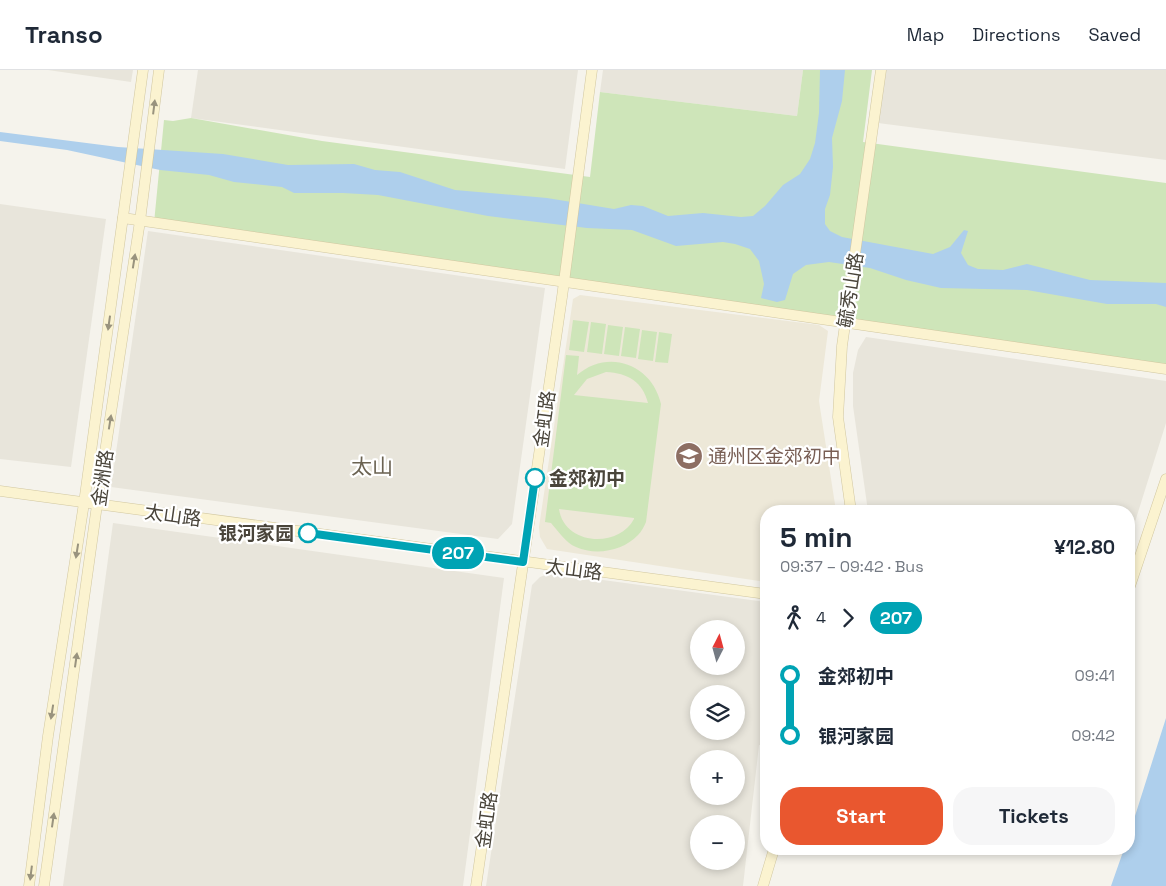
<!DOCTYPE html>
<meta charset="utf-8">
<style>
body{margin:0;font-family:"Space Grotesk","Noto Sans SC",sans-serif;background:#f6f6f7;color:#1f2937;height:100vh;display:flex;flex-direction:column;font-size:19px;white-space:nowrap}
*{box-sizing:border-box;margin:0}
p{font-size:16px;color:#747a83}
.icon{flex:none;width:28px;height:28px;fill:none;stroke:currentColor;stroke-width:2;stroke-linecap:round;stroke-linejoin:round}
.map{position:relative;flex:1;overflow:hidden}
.panel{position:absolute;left:760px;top:435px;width:375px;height:350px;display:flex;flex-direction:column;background:#fff;border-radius:20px;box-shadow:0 2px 8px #0003}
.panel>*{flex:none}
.badge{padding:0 10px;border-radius:16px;font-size:18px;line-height:32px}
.needle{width:32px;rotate:6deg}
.fabs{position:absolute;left:690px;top:550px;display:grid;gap:10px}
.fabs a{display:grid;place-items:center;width:55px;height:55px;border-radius:50%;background:#fff;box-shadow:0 2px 8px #0003;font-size:25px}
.map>.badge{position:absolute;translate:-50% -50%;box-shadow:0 0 0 2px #fff}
.legs{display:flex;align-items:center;gap:8px;height:55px;padding:0 20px;font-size:16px}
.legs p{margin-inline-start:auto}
.summary{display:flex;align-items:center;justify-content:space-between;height:85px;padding:0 20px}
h1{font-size:28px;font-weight:800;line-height:38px}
.action{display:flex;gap:10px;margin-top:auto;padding:10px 20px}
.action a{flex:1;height:58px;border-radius:20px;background:#e9572f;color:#fff;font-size:20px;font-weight:800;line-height:58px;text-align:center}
.action a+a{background:#f6f6f7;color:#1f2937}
ul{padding:0 20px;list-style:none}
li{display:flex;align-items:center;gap:18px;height:60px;font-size:19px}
li i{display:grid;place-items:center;width:8px;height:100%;margin:0 6px;background:currentColor}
li i::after{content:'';width:12px;height:12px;margin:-6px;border:4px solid;border-radius:50%;background:#fff}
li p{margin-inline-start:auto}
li:first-child i{background:linear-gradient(#0000 50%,currentColor 0)}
li:last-child i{background:linear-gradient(currentColor 50%,#0000 0)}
header{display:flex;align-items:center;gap:30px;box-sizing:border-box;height:70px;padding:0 25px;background:#fff;border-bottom:1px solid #e0e1e3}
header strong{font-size:24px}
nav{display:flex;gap:28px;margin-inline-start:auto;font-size:18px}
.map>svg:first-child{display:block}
.residential{fill:#e8e5db;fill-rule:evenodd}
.education{fill:#ede8d8}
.green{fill:#cee5b9;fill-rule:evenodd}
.water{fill:#aecfec}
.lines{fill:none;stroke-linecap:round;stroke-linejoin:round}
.secondary-casing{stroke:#d1c7a0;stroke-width:11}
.secondary{stroke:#fbf3d0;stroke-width:10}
.oneway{fill:#99937e}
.line-1-casing{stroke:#fff;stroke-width:11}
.line-1{stroke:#00a3b4;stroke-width:8}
.stop-1-dot{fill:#fff;stroke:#00a3b4;stroke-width:2.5}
.labels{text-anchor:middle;stroke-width:4.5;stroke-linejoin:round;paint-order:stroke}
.street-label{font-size:19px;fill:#49443a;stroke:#fff}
.education-label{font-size:19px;fill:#785e54;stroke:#fff;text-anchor:start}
.stop-label{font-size:19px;font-weight:bold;fill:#49443a;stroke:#fff;text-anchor:start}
.quarter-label{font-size:21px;fill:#6b6352;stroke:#fff}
</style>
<header>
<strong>Transo</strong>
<nav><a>Map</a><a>Directions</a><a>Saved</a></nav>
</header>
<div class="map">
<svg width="1166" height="816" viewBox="0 0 1166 816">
<rect width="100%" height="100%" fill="#f5f3ec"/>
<g class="residential">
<polygon points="48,0 133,0 131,12"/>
<polygon points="198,0 578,0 565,99 191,48"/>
<polygon points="603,0 803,0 797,46 600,22"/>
<polygon points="886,0 1166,0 1166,90 878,53"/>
<polygon points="0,134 106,149 71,397 0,389"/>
<polygon points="148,161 545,218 512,454 498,469 111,417"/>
<polygon points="866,267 1166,311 1166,353 1129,471 1129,441 868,441 853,336 853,303 858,280"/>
<polygon points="113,453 504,508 463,816 63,816"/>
<path d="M551,503l215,29v144l-7,-1 -16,141h-257l46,-301 8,-8zM699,559h37v37h-37zM699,624h37v37h-37zM699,689h37v37h-37zM699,754h37v37h-37z"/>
</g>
<polygon class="education" points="580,225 819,255 828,261 819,331 836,441 766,441 766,512 547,479 540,467 539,457 573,229"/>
<g class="green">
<polygon points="803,0 872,0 863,72 1166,113 1166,299 154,153 164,50 173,51 191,48 322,71 590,107 600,22 797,46"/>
<polygon points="573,250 589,252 584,282 569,280"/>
<polygon points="591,252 606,254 602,284 587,282"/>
<polygon points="608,255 623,257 619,286 604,284"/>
<polygon points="625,257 640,259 636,288 621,286"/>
<polygon points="642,260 657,262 653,291 638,289"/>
<polygon points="659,262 672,264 668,293 655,292"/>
<path d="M566,285l13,1 -2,19c31,-27 75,-11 84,29l-15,118c-2,5 -5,10 -8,13 -15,16 -42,21 -62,12 -10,-4 -18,-16 -25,-24l-6,-1zM606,302c22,1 37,10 42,31l-74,-8 13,-16zM559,439l75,9v1c-16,30 -70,26 -75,-10z"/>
</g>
<g class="water">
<polygon points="820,0 845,0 842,31 832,68 833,97 830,125 825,139 825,154 830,161 842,167 933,184 950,177 964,160 968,161 961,183 968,195 978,199 1003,200 1027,194 1090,210 1166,213 1166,237 1156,234 1107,234 1027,220 941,218 906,210 870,198 829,192 806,195 793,204 785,230 777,232 761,228 764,214 759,191 750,179 735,174 723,172 676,176 632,160 587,158 488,146 378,125 343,123 294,123 282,117 234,112 209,105 160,100 67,80 0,71 0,62 118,77 223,84 288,95 354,94 375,100 400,102 455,120 547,128 614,139 631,135 643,136 668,146 703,143 741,147 753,146 765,136 783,115 800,104 810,89 815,73 819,43"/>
<polygon points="1166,648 1166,816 1111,816 1124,779 1129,779 1129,765"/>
</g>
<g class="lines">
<g class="secondary-casing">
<g id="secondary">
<polyline points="123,148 1166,299"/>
<polyline points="0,421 766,524"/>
<polyline points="851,441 838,347 842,276 881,0"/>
<polyline points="1129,519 1166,409"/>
<polyline points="29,816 48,666 84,433 143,0"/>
<polyline points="44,816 97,435 140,151 159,0"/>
<polyline points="476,816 562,227 592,0"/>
<polyline points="763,816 774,779"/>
</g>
</g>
<use href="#secondary" class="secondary"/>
</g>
<defs><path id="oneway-solid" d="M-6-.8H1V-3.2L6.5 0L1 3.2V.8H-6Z" transform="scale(1.25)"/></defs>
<g class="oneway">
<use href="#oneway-solid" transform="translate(154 37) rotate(-83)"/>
<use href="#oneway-solid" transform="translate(134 191) rotate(-81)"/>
<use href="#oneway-solid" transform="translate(109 253) rotate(98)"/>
<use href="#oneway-solid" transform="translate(110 352) rotate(-81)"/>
<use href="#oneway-solid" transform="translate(77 481) rotate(99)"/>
<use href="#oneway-solid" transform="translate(76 590) rotate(-82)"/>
<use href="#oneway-solid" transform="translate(52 642) rotate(99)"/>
<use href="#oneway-solid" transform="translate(53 750) rotate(-82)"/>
<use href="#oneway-solid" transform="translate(31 803) rotate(97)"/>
</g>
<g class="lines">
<g class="line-1-casing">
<polyline id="line-1" points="308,463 523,492 535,408"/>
</g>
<use href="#line-1" class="line-1"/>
</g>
<defs>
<g id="school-disc" transform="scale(1.4375)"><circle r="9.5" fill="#8d6e63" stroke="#fff"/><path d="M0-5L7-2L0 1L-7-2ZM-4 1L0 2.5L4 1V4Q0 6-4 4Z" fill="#fff"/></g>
</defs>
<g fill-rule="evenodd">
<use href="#school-disc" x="689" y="386"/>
</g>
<g class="stop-1-dot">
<circle cx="535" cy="408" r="9"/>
<circle cx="308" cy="463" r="9"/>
</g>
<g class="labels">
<g class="street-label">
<text transform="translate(850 220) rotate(-81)" y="7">毓秀山路</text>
<text transform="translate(544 349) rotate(-82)" y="7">金虹路</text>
<text transform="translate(102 408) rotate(-82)" y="7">金洲路</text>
<text transform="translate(173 445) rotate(8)" y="7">太山路</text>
<text transform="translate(574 499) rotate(7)" y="7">太山路</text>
<text transform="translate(486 750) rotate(-82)" y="7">金虹路</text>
</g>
<g class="education-label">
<text x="708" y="393">通州区金郊初中</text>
</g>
<g class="stop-label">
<text x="549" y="415">金郊初中</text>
<text x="294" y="470" text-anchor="end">银河家园</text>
</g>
<g class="quarter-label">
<text x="372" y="404">太山</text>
</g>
</g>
</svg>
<div class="fabs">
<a><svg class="needle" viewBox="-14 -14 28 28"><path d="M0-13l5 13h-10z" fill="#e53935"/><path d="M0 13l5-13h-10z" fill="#747a83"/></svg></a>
<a><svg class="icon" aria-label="layers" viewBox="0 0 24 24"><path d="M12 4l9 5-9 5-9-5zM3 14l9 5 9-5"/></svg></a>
<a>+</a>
<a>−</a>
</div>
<b class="badge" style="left:458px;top:483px;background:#00a3b4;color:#fff">207</b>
<section class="panel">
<div class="summary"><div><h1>5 min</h1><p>09:37 – 09:42 · Bus</p></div><b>¥12.80</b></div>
<div class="legs"><svg class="icon" aria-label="walk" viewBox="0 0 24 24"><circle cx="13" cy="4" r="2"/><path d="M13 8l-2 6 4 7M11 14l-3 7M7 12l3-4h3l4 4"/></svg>4<svg class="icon" aria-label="forward" viewBox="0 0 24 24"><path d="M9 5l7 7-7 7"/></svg><b class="badge" style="background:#00a3b4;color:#fff">207</b></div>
<ul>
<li><i style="color:#00a3b4"></i><b>金郊初中</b><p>09:41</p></li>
<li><i style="color:#00a3b4"></i><b>银河家园</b><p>09:42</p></li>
</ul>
<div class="action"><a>Start</a><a>Tickets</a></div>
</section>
</div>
